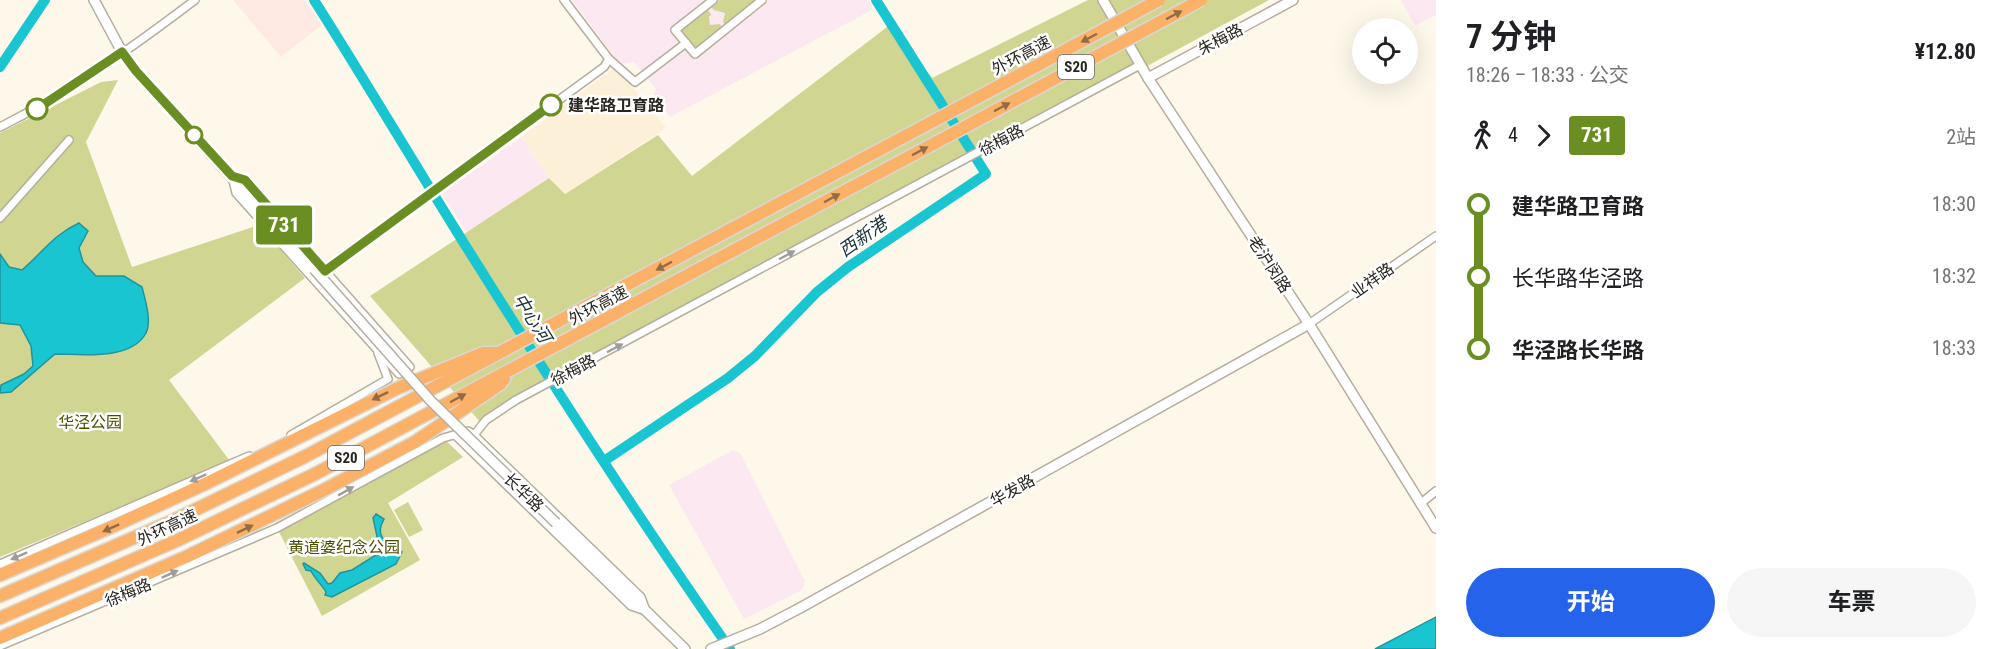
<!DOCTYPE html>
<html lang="zh">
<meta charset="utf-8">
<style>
body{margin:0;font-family:"Roboto Condensed","Noto Sans SC",sans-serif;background:#f6f6f6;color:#202124;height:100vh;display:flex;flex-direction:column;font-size:22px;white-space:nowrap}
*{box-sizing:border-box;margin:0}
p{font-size:20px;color:#757577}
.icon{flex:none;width:33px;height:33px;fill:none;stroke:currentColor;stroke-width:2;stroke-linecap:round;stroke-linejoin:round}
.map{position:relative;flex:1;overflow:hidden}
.drawer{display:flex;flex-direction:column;background:#fff;width:570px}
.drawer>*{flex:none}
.badge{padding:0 12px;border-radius:4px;font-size:21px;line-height:39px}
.controls{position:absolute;left:1352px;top:18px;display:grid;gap:12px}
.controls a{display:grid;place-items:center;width:66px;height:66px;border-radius:50%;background:#fff;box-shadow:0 6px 24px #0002;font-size:30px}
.map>.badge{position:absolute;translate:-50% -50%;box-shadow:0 0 0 3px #fff}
.legs{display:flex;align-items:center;gap:9px;height:66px;padding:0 30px;font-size:20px}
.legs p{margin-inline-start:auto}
.overview{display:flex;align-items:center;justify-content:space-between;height:102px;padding:0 30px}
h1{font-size:33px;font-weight:700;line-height:45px}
.cta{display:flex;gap:12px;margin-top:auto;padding:12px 30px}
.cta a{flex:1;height:69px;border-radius:36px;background:#2563eb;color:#fff;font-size:24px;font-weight:700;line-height:69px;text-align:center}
.cta a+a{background:#f6f6f6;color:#202124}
ul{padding:0 30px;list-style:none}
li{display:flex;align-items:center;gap:21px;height:72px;font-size:22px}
li i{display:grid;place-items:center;width:9px;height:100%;margin:0 8px;background:currentColor}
li i::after{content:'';width:15px;height:15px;margin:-8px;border:4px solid;border-radius:50%;background:#fff}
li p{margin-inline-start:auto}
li:first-child i{background:linear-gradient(#0000 50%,currentColor 0)}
li:last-child i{background:linear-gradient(currentColor 50%,#0000 0)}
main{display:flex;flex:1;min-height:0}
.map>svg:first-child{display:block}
.built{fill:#fcf0d9}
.industrial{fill:#fee9e3}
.education{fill:#fce8f0}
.green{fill:#d0d591}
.water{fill:#1ac5d2;stroke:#1e959d;stroke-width:1.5}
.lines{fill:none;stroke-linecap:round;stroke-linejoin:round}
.river{stroke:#1ac5d2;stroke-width:10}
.street-casing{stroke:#b5ad9d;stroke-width:10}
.secondary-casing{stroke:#b5ad9d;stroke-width:12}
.highway-casing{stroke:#d8d8d7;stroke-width:15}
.street{stroke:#fff;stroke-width:7}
.secondary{stroke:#fff;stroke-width:9}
.highway{stroke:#fcb169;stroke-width:12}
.secondary-bridge-casing{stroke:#b5ad9d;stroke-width:12;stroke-linecap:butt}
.highway-bridge-casing{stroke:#d8d8d7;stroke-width:15;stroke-linecap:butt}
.secondary-bridge{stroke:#fff;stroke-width:9}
.highway-bridge{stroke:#fcb169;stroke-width:12}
.oneway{fill:#926c44}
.oneway2{fill:#9f9d9b}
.line-1-casing{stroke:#fff;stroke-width:14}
.line-1{stroke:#6b8e23;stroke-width:9}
.stop-1-dot{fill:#fff;stroke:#6b8e23;stroke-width:3}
.labels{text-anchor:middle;stroke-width:5;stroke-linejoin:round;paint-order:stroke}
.shield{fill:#fff;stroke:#696763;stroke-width:1.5}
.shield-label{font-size:15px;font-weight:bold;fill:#292620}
.street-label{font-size:16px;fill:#292620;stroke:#fff}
.stop-label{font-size:16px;font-weight:bold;fill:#292620;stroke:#fff;text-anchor:start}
.park-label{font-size:16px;fill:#4c4f00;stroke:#fff}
.water-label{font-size:18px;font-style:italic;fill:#1a3235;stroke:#fff}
</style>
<main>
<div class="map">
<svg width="1436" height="649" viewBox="0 0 1436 649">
<rect width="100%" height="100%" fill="#fef8eb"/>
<polygon class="built" points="616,67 666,128 565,194 549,177 521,137"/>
<polygon class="industrial" points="233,0 305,0 322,25 281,57"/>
<g class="education">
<polygon points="572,0 869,0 872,5 872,10 670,117 653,96 656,89 634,62 620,64"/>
<polygon points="1401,0 1436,0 1436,15 1415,26"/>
<polygon points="521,137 549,177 467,233 442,194"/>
<polygon points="733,450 740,453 805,581 802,590 744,619 669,485"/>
</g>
<g class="green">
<polygon points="719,0 756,0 758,3 726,27 723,22 725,13 714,10 711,7"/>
<polygon points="1088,0 1269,0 970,162 481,423 370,296 549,178 565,194 658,135 692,176 891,24 932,78"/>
<polygon points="707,9 711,14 709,17 710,25 720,24 723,29 695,50 681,30"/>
<polygon points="118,80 86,142 132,267 259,225 305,278 169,380 230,461 0,557 0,133 101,82"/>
<polygon points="443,438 463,457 388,503 420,560 322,616 277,528"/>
<polygon points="408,502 423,530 409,537 394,510"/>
</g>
<g class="water">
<path d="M79,223l9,8 -9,17 4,14 13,14h28l18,11c3,12 10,34 4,46 -15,28 -65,21 -91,21l-44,38 -11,1 1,-8 23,-11 9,-8 -2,-20 -11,-21 -20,-2v-69l9,13 13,3c21,-18 31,-35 57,-47z"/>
<path d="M376,514l8,5c-11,19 4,24 18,33l-6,12 -64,33 -7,-2 1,-3c-4,-7 -11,-13 -15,-21l-5,-1 -3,-6 1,-1 16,10 8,11 4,-1 8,-10 12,-3 24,-15 4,-5 -7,-32z"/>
<polygon points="1436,617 1436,649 1375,649"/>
</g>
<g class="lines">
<g class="river">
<path d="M314,0c49,77 95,155 143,232 88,141 178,281 273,417"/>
<polyline points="0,67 45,0"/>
<polyline points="604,461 728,378 755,356 817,292 848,267 986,174 876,0"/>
</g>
<g class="street-casing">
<g id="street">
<polyline points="713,0 675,30 695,54 762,0"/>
<polyline points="609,59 635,82 686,43"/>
<path d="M0,127c70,-35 133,-80 195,-127"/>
<polygon points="232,176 245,180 410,367 399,374 236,193"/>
<polyline points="0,218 69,140"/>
<polyline points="325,271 604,67 609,59 564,0"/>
<polyline points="1309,324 1436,236"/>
<polyline points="291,435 388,379 378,353"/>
<polyline points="474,435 486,420 516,400 1140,65"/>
<polyline points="1420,504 1436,491"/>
<polyline points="0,564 249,456"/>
<polyline points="0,646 277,528 443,438 468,431 474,435 641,597 646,611 631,606 455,435"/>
</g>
</g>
<g class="secondary-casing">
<g id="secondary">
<polyline points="94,0 122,52 136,71 314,269"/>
<polyline points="1103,0 1148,78 1309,324 1436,528"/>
<polyline points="1148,78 1293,0"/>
<polyline points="556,523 685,649"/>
<polyline points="711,649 760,629 800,608 1309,324"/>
</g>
</g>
<g class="highway-casing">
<g id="highway">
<polyline points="0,575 116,525 207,483 398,388 483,353 499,353"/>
<polyline points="0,596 170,522 306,456 941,117"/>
<polyline points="0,618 178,540 315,474 950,135"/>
<polyline points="0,638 186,557 324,490 415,442 500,384 504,379"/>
</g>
</g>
<use href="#street" class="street"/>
<use href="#secondary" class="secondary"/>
<use href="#highway" class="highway"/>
<g class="secondary-bridge-casing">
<polyline id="secondary-bridge" points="314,269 431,401 556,523"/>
</g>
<g class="highway-bridge-casing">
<g id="highway-bridge">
<polyline points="941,117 1159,0"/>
<polyline points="950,135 1201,0"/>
</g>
</g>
<use href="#secondary-bridge" class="secondary-bridge"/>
<use href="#highway-bridge" class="highway-bridge"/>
</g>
<defs><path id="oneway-solid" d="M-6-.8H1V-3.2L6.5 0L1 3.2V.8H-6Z" transform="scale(1.5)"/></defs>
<g class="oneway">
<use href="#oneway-solid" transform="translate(1174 15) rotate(-28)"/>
<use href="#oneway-solid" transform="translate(1089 38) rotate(152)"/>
<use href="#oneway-solid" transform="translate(1002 107) rotate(-28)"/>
<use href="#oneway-solid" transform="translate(920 151) rotate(-28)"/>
<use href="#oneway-solid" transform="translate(832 198) rotate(-28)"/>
<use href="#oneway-solid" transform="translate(664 266) rotate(152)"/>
<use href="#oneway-solid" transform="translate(380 396) rotate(154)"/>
<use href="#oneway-solid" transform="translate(458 398) rotate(-28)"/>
<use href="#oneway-solid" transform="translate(111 528) rotate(156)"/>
<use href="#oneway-solid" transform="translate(245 529) rotate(-26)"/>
</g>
<g class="oneway2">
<use href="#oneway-solid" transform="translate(787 255) rotate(-28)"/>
<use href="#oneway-solid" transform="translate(615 348) rotate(-28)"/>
<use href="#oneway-solid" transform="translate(198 478) rotate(156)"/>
<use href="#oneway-solid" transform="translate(346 491) rotate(-29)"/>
<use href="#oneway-solid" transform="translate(19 556) rotate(156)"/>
<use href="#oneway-solid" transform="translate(170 574) rotate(-24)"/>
</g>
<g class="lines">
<g class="line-1-casing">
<polyline id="line-1" points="37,109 122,52 136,71 232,176 245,180 325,271 551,105"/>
</g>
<use href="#line-1" class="line-1"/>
</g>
<g class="stop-1-dot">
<circle cx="551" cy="105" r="10"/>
<circle cx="37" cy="109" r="10"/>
<circle cx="194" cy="135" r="8"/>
</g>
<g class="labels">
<g class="shield">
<rect x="1058" y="55" width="36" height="24" rx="4.5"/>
<rect x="328" y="446" width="36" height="24" rx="4.5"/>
</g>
<g class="shield-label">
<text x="1076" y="72">S20</text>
<text x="346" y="463">S20</text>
</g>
<g class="street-label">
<text transform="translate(1220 39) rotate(-28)" y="6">朱梅路</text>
<text transform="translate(1021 55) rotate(-28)" y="6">外环高速</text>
<text transform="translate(1001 140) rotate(-28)" y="6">徐梅路</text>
<text transform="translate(1270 264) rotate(57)" y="6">老沪闵路</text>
<text transform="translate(1372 280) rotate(-35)" y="6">业祥路</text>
<text transform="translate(598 305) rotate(-28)" y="6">外环高速</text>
<text transform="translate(573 370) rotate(-28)" y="6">徐梅路</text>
<text transform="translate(1012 490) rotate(-29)" y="6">华发路</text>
<text transform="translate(524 492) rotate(44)" y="6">长华路</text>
<text transform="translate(167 527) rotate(-25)" y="6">外环高速</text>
<text transform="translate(128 592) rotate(-23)" y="6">徐梅路</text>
</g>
<g class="stop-label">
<text x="568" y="111">建华路卫育路</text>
</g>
<g class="park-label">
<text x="90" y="428">华泾公园</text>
<text x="344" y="553">黄道婆纪念公园</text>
</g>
<g class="water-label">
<text transform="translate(863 237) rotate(-35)" y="6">西新港</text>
<text transform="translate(532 318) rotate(58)" y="6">中心河</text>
</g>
</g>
</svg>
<div class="controls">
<a><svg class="icon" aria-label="locate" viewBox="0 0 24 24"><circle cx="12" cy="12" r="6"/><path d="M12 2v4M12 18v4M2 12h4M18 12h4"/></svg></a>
</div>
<b class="badge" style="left:284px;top:225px;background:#6b8e23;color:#fff">731</b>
</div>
<section class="drawer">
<div class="overview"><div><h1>7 分钟</h1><p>18:26 – 18:33 · 公交</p></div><b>¥12.80</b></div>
<div class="legs"><svg class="icon" aria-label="walk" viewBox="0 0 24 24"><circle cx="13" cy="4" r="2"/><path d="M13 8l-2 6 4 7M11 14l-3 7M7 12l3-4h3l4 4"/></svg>4<svg class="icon" aria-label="forward" viewBox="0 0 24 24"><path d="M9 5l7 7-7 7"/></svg><b class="badge" style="background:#6b8e23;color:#fff">731</b><p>2站</p></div>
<ul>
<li><i style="color:#6b8e23"></i><b>建华路卫育路</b><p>18:30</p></li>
<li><i style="color:#6b8e23"></i><span>长华路华泾路</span><p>18:32</p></li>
<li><i style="color:#6b8e23"></i><b>华泾路长华路</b><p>18:33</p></li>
</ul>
<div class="cta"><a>开始</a><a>车票</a></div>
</section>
</main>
